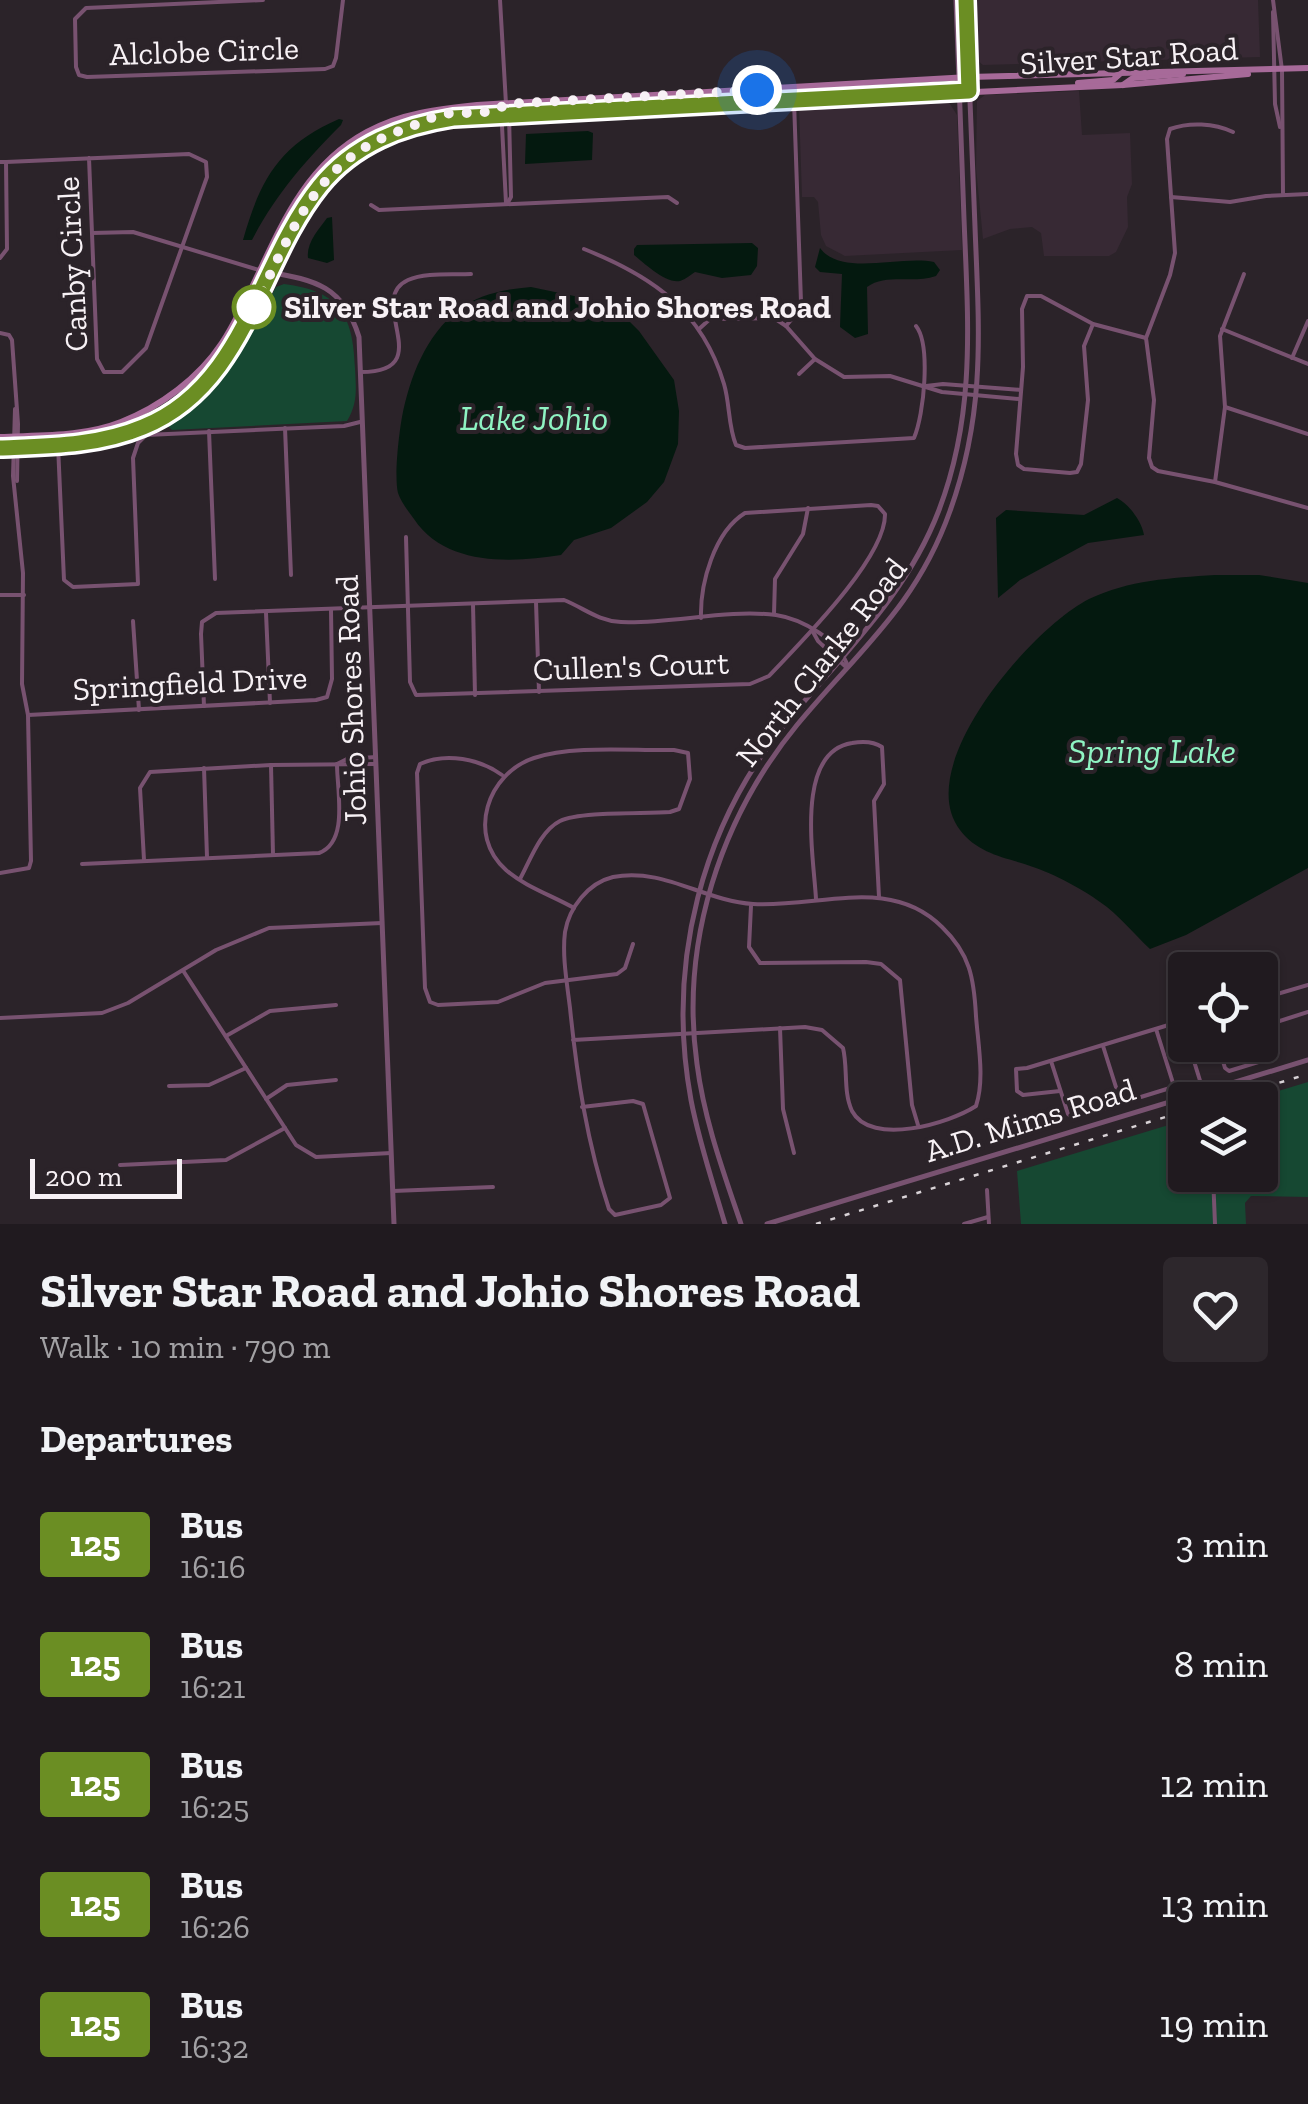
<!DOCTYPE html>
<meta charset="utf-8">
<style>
body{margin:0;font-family:"Zilla Slab",serif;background:#2d272c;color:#f1f3f6;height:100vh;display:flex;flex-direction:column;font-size:38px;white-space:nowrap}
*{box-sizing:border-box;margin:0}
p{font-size:32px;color:#a2a1a4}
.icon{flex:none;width:55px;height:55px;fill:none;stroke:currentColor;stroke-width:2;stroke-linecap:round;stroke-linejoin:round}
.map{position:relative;height:1224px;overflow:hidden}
.details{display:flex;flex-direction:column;background:#201a1f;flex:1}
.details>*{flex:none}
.badge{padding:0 20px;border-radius:8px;font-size:35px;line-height:65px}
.buttons{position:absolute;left:1168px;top:952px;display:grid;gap:20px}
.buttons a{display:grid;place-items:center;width:110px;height:110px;border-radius:10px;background:#201a1f;box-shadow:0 2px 8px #0004,0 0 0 2px #3d383d;font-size:50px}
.scale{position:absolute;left:30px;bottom:25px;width:152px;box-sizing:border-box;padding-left:10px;border:5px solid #f7f1f5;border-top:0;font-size:28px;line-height:35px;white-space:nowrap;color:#f7f1f5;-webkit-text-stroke:8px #2b2329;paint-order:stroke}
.you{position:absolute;width:50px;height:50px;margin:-25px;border:8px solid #fff;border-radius:50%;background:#1a73e8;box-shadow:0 0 0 15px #1a73e833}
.map>.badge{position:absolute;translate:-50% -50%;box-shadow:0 0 0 5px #fff}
h2{padding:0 40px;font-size:38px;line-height:90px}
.round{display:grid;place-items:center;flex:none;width:105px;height:105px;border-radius:10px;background:#2d272c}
.head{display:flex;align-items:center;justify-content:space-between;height:170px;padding:0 40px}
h1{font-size:48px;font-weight:700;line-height:75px}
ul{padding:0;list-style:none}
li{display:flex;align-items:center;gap:30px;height:120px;padding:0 40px}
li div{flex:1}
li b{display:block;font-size:38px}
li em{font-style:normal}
li .badge{min-width:110px;font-weight:700;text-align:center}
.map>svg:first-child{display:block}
.built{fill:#372934}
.green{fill:#164832}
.water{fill:#04190f}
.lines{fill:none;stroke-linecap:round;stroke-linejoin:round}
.minor{stroke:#785270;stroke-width:4}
.tertiary{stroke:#785270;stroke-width:5}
.secondary{stroke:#a76a99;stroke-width:6}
.rail{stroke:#d8d2d6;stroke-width:2.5;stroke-dasharray:5 10;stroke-linecap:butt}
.line-casing{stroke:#fff;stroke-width:22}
.line{stroke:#6b8e23;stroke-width:15}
.walk{stroke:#f7f1f5;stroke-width:10;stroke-dasharray:0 18}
.stop-dot{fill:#fff;stroke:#6b8e23;stroke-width:5}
.labels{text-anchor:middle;stroke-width:8;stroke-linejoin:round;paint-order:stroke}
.street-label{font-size:32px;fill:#f7f1f5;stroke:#2b2329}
.stop-label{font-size:32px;font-weight:bold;fill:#f7f1f5;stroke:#2b2329;text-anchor:start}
.water-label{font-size:35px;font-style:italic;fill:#8ff3c3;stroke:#2b2329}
</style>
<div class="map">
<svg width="1308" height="1224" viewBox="0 0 1308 1224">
<rect width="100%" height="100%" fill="#2b2329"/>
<g class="built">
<polygon points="976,0 1258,0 1260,57 983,65 977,60"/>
<polygon points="1079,91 1082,135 1130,133 1132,184 1127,197 1128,227 1116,252 1109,256 1044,256 1041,233 1032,227 1010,229 983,239 976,168 977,101 985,95"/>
<polygon points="948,101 957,115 962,250 845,256 826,246 821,235 818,202 814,197 802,197 799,106"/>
</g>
<g class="green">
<path d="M284,284c56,7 69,31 71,84 1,20 3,35 -8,53l-175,9 -7,-7c65,-42 76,-71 111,-136z"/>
<polygon points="1308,1082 1308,1197 1251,1196 1245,1203 1246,1224 1021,1224 1017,1171 1185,1120 1185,1175 1260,1175 1260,1100 1249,1100"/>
</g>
<g class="water">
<path d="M339,119l4,1 -2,5c-36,36 -65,69 -89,115h-9c17,-60 36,-95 96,-121z"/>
<polygon points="588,131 593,133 592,160 525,164 526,134"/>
<path d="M332,217l2,43 -7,3 -19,-5c-2,-15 11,-29 19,-40z"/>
<path d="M752,243l6,5 -1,18 -6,9 -29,3 -27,-6c-5,3 -9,7 -15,9 -14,3 -36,-18 -46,-26v-6l3,-4z"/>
<path d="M820,248c21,29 80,7 114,14l6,8 -4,6c-22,8 -50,-3 -69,11l1,47 -13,4 -15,-11 2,-53 -22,-2 -5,-5z"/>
<path d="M531,287l67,14 24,13 17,17 35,49 5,31 -1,33 -14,38 -17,20 -36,26 -37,12 -13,15c-50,8 -116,11 -147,-36 -6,-8 -13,-17 -16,-26 -4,-17 1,-59 4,-76 8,-41 24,-81 56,-107 21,-16 48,-21 73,-23z"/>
<path d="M1117,498c12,6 25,24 27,37l-56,8 -68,37 -22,18 -2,-80 10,-8 78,5z"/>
<path d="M1215,575h44l49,8v285l-122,67 -36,14c-16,-15 -32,-35 -50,-47 -16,-12 -48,-29 -67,-35 -27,-10 -54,-12 -73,-37 -49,-64 72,-202 129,-231 40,-19 82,-21 126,-24z"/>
</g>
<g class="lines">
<g class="minor">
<polyline points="263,0 86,8 75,19 76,67 79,75 87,77 325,69 333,66 336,58 343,0"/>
<polyline points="500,0 506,104"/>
<polyline points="1273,0 1282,70 1283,195"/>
<polyline points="1273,12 1275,104 1280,127"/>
<polyline points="506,114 502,126 506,203"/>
<path d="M1233,132c-19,-9 -44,-10 -63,-3l-3,10 8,114 -5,22 -24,63 8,62 -5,58 3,9 6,4 57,11 93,26"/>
<polyline points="0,162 6,162 189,154 206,162 207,177 146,348 122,372 104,372 97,359 89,158"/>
<polyline points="1171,197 1230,202 1266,196 1308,194"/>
<polyline points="507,204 511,197 509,115"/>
<polyline points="371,205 379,210 668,197 677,203"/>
<polyline points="92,233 133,232 259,270"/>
<path d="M584,249c68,27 118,61 140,135 6,20 4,42 12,61l9,3 169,-10c10,-23 17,-93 2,-112"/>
<polyline points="0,258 7,249 6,162"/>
<polyline points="1093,324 1084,346 1088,400 1081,464 1077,472 1070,473 1024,469 1018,465 1016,454 1023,367 1022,309 1027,296 1041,296 1093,324 1146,338"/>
<polyline points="786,326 800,309 801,302 794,101"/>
<polyline points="699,329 710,319 774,318 786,326 815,359 844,377 890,376 942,392 1019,399"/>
<polyline points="1222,329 1308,364"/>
<polyline points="0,333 9,335 12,340 18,424 17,481"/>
<polyline points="1292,358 1308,321"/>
<path d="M361,372c79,0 3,-72 47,-92 17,-8 44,-5 63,-6"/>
<polyline points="799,374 815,359"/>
<polyline points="926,386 943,384 1021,390"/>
<polyline points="1225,407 1308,434"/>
<polyline points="285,428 291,575"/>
<polyline points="209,431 215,579"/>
<polyline points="58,445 64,580 73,587 138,584 133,458 138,443 146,435 344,426 360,422"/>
<polyline points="1215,482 1225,407 1220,336 1244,274"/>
<path d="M406,537l4,145 6,13 334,-11 19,-8c31,-33 117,-118 116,-162l-7,-8 -7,-1 -126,8c-31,19 -45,71 -44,105"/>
<polyline points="0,595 24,595"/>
<polyline points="536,602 539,692"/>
<polyline points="473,604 475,695"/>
<polyline points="266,613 270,703"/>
<polyline points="774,614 775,579 803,534 808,508"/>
<polyline points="133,621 139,710"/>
<polyline points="812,630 818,641 846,667"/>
<path d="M204,706l-3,-72 1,-12 14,-9 348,-13c20,8 34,21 57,22 51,2 104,-13 155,-7 27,4 64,26 72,52"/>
<polyline points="28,715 316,700 327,697 332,679 331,610"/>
<polyline points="337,764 347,759 376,757"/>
<polyline points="271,765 273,855"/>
<polyline points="204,768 207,857"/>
<path d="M502,775c-22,-16 -56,-23 -82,-11l-3,9 8,215 5,14 8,3 60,-3 47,-19 72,-9 8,-6 8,-24"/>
<polyline points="144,860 140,788 150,772 271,765 374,764"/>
<path d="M82,864l237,-11c30,-11 18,-62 18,-89"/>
<polyline points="0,873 29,868 31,861 28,715 22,684 23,573 13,476 15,409"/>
<path d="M520,879c10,-18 20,-48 40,-58 20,-10 85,-7 110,-9l9,-3 11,-30 -2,-26 -14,-3c-42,1 -100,-5 -140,8 -46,15 -68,77 -28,112 18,16 47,26 68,38"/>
<path d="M816,899c-2,-40 -22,-147 36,-156 11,-2 21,-2 30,4l2,37 -10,17 5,96"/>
<polyline points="751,906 749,947 760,963 866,962 881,964 900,980 912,1105 918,1125"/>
<polyline points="184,972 296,1145 316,1157 391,1153"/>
<polyline points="1260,999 1308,985"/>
<polyline points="0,1018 102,1013 128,1003 216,950 269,928 382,923"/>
<polyline points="1270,1024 1308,1012"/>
<polyline points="780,1028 783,1109 794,1153"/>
<polyline points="226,1036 270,1011 336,1005"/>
<path d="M573,1040l232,-13 17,3 21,18c5,20 0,44 9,63 19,36 98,12 124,-5 9,-27 2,-62 0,-90 -2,-38 -6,-62 -34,-89 -52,-52 -123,-19 -189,-23 -49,-3 -90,-37 -140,-27 -25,6 -44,31 -48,55 -3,24 2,51 5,76 7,69 17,135 39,201l6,6 46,-10 9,-7 -27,-94 -10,-3 -51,6"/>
<polyline points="1189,1045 1206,1100"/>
<polyline points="1218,1045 1225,1068 1229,1071 1275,1057 1278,1052 1262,998"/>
<polyline points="1103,1046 1121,1103"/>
<polyline points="1051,1061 1068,1114 1073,1118 1170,1088 1173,1083 1156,1029"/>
<polyline points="169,1086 209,1085 246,1068"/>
<polyline points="1060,1091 1023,1095 1017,1091 1016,1069 1027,1068 1185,1020"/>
<polyline points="266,1099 287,1085 336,1080"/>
<polyline points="120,1165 226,1160 285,1128"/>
<polyline points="1213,1175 1215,1224"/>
<polyline points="987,1190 989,1224"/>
<polyline points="393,1191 493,1187"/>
<polyline points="964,1224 988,1217"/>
</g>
<g class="tertiary">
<path d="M259,270c52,10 83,12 100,67l35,887"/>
<path d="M725,1224c-12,-41 -26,-82 -34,-124 -25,-136 10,-276 99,-382 56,-67 117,-124 149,-208 37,-97 29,-189 25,-291 -3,-73 -6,-146 -8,-219"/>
<path d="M741,1224c-18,-53 -37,-105 -44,-160 -17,-121 23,-245 100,-339 61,-74 119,-118 153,-214 36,-99 29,-181 25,-284 -3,-76 -6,-151 -9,-227"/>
<polyline points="767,1224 1308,1060"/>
</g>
<g class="secondary">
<polyline points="1078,83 1113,80 1122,72"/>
<polyline points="1123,85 1133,78 1183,74"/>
<polyline points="697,104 700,100 777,95 790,88"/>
<polyline points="507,113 525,107 578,105 579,100"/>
<path d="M0,437c40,-2 83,0 121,-15 39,-15 78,-44 101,-79 47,-73 62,-166 145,-211 34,-19 72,-23 110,-27l492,-28 339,-9"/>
<path d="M0,448c48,-2 98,-2 143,-20 130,-54 117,-235 243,-293 38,-17 80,-18 120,-21l617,-29 125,-11"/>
</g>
<g class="rail">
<polyline points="1222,1100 1308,1074"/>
<polyline points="816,1224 1185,1111"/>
</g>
</g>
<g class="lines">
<g class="line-casing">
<path id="line" d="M0,448c48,-2 98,-2 143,-21 104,-42 114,-163 177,-241 34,-42 82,-60 133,-68l516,-27 -3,-91"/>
</g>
<use href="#line" class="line"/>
<path class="walk" d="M254,307c30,-57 51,-121 107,-157 22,-15 47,-21 70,-32 24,-11 54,2 75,-14l251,-14"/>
</g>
<circle class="stop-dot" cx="254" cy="307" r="20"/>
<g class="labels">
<g class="street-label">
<text transform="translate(204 51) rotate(-2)" y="11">Alclobe Circle</text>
<text transform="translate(1129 56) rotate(-4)" y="11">Silver Star Road</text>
<text transform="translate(72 264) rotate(-93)" y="11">Canby Circle</text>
<text transform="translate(821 662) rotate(-52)" y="11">North Clarke Road</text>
<text transform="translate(631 666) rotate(-2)" y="11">Cullen's Court</text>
<text transform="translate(190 683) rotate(-3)" y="11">Springfield Drive</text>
<text transform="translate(351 700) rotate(-92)" y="11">Johio Shores Road</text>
<text transform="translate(1030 1120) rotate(-17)" y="11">A.D. Mims Road</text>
</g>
<g class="stop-label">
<text x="284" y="318">Silver Star Road and Johio Shores Road</text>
</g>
<g class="water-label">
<text x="534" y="430">Lake Johio</text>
<text x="1152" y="763">Spring Lake</text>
</g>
</g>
</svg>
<div class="buttons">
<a><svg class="icon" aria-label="locate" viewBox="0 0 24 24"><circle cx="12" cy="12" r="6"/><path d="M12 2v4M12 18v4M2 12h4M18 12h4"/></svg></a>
<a><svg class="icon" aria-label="layers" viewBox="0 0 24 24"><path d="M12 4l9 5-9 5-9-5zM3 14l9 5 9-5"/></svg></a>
</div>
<div class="scale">200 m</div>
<div class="you" style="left:757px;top:90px"></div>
</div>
<section class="details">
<div class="head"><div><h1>Silver Star Road and Johio Shores Road</h1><p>Walk · 10 min · 790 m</p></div><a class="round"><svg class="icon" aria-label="heart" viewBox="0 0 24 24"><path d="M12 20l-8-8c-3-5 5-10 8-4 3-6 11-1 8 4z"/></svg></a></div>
<h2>Departures</h2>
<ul>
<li><span class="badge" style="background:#6b8e23;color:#fff">125</span><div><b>Bus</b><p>16:16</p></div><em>3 min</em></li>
<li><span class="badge" style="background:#6b8e23;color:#fff">125</span><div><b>Bus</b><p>16:21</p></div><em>8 min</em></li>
<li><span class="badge" style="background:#6b8e23;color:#fff">125</span><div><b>Bus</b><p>16:25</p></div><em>12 min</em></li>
<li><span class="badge" style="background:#6b8e23;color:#fff">125</span><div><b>Bus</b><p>16:26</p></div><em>13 min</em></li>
<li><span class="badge" style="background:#6b8e23;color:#fff">125</span><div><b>Bus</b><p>16:32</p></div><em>19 min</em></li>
</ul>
</section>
